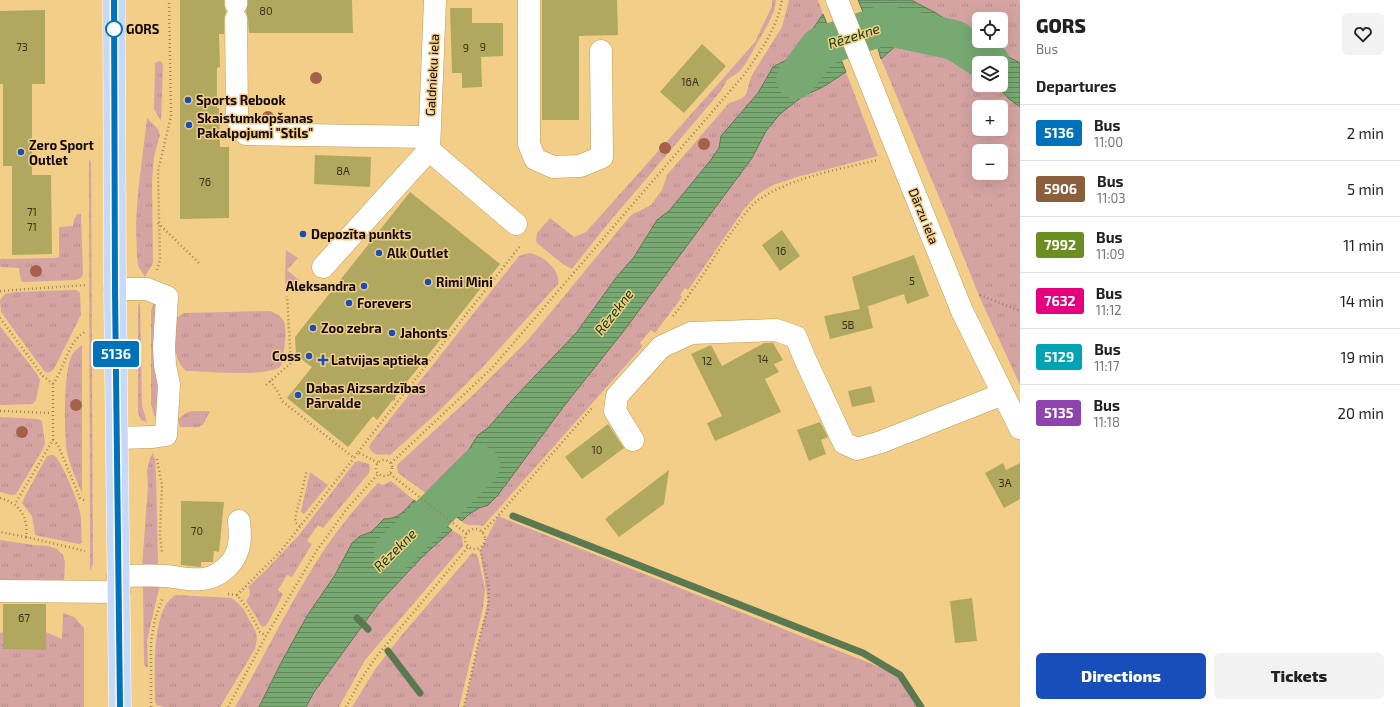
<!DOCTYPE html>
<meta charset="utf-8">
<style>
body{margin:0;font-family:"Exo 2",sans-serif;background:#f2f2f2;color:#202124;height:100vh;display:flex;flex-direction:column;font-size:15px;white-space:nowrap}
*{box-sizing:border-box;margin:0}
p{font-size:13px;color:#757577}
.icon{flex:none;width:22px;height:22px;fill:none;stroke:currentColor;stroke-width:2;stroke-linecap:round;stroke-linejoin:round}
.map{position:relative;flex:1;overflow:hidden}
.sheet{display:flex;flex-direction:column;background:#fff;width:380px}
.sheet>*{flex:none}
.badge{padding:0 8px;border-radius:3px;font-size:14px;line-height:26px}
.tools{position:absolute;left:972px;top:12px;display:grid;gap:8px}
.tools a{display:grid;place-items:center;width:36px;height:36px;border-radius:6px;background:#fff;box-shadow:0 4px 16px #0002;font-size:20px}
.map>.badge{position:absolute;translate:-50% -50%;box-shadow:0 0 0 2px #fff}
h2{padding:0 16px;font-size:15px;line-height:36px}
.round{display:grid;place-items:center;flex:none;width:42px;height:42px;border-radius:6px;background:#f2f2f2}
.headline{display:flex;align-items:center;justify-content:space-between;height:68px;padding:0 16px}
h1{font-size:19px;font-weight:800;line-height:30px}
.button{display:flex;gap:8px;margin-top:auto;padding:8px 16px}
.button a{flex:1;height:46px;border-radius:6px;background:#184ebb;color:#fff;font-size:16px;font-weight:800;line-height:46px;text-align:center}
.button a+a{background:#f2f2f2;color:#202124}
ul{padding:0;list-style:none}
li{display:flex;align-items:center;gap:12px;height:56px;padding:0 16px;border-top:1px solid #e0e0e0}
li div{flex:1}
li b{display:block;font-size:15px}
li em{font-style:normal}
li .badge{min-width:44px;font-weight:700;text-align:center}
main{display:flex;flex:1;min-height:0}
.map>svg:first-child{display:block}
.grass{fill:url(#grass-tufts);fill-rule:evenodd}
.water{fill:url(#water-rules);stroke:#5a7950}
.lines{fill:none;stroke-linecap:round;stroke-linejoin:round}
.stream{stroke:#5a7950;stroke-width:7}
.river{stroke:#78a972;stroke-width:40}
.building{fill:#b1a85f}
.minor-casing{stroke:#be9a56;stroke-width:23}
.major-casing{stroke:#fff;stroke-width:23}
.path{stroke:#9e8455;stroke-width:2.5;stroke-dasharray:1 3;stroke-linecap:butt}
.minor{stroke:#fff;stroke-width:22}
.major{stroke:#c7d9f8;stroke-width:22}
.tree{fill:#a56149}
.line-casing{stroke:#fff;stroke-width:9}
.line{stroke:#0072bc;stroke-width:6}
.stop-dot{fill:#fff;stroke:#0072bc;stroke-width:2}
.poi-dot{fill:#184ebb;stroke:#f3ce89;stroke-width:1.5}
.labels{text-anchor:middle;stroke-width:3;stroke-linejoin:round;paint-order:stroke}
.number-label{font-size:11px;fill:#3a3118}
.stop-label{font-size:13px;font-weight:bold;fill:#130900;stroke:#f3ce89;text-anchor:start}
.street-label{font-size:13px;fill:#130900;stroke:#f3ce89}
.poi-label{font-size:13px;font-weight:bold;fill:#130900;stroke:#f3ce89;text-anchor:start}
.water-label{font-size:14px;font-style:italic;fill:#093e05;stroke:#f3ce89}
</style>
<main>
<div class="map">
<svg width="1020" height="707" viewBox="0 0 1020 707">
<defs>
<pattern id="grass-tufts" width="24" height="20" patternUnits="userSpaceOnUse"><rect width="24" height="20" fill="#d5a4a2"/><path d="M3 7l-1-3M5 7V3M7 7l1-3M15 17l-1-3M17 17v-4M19 17l1-3" fill="none" stroke="#b68c8a"/></pattern>
<pattern id="water-rules" width="6" height="5" patternUnits="userSpaceOnUse"><rect width="6" height="5" fill="#78a972"/><path d="M0 2.5h6" fill="none" stroke="#61885b"/></pattern>
</defs>
<rect width="100%" height="100%" fill="#f3ce89"/>
<g class="grass">
<polygon points="772,0 776,0 774,11 768,24 746,63 740,71 727,80 721,91 606,226 572,269 564,265 538,244 536,241 537,233 550,218 574,237 586,232 735,65 755,42 772,6"/>
<path d="M789,0h29l5,14 -17,25 -18,20 -15,8 -15,26 -37,43 -1,10 -10,15 -41,50 -12,9 -23,37 -19,22 -38,53 -62,65 -27,31 -10,7 -10,16 -26,25 -15,18 -29,-21 -1,-8 76,-70 54,-54 104,-126 20,-10 11,-15 5,-15 62,-72c24,-7 15,-10 23,-28l30,-48z"/>
<polygon points="911,0 1018,0 1020,1 1020,63 981,41 1001,41 1001,19 979,19 979,40 936,13"/>
<path d="M908,42h7l51,24 13,7v12h17l13,14 11,8v278l-40,-87 -33,-82 -66,-157 17,-15zM979,107h22v22h-22zM979,151h22v22h-22z"/>
<polygon points="159,61 162,62 163,66 161,121 154,109 155,63"/>
<path d="M846,72l32,84 -81,21 -24,8 -15,9 -13,14 -57,82 -3,-2 -5,7 2,2 -27,36 -4,-3 -11,13 3,3 -158,178 -3,2c-9,-3 -12,2 -20,-4l6,-7 11,-7 9,-3 10,-10 66,-90 59,-73 129,-174 14,-27 14,-17 23,-18 20,-9z"/>
<polygon points="147,118 158,129 160,135 154,156 152,182 153,263 145,277 138,266 137,257 136,224 138,192"/>
<polygon points="89,159 91,162 93,564 90,571"/>
<polygon points="77,214 81,214 83,274 81,278 76,280 23,282 21,281 19,268 0,267 0,259 56,258 59,257 59,227 73,226 74,220"/>
<polygon points="286,250 298,258 287,270 300,281 285,283"/>
<path d="M529,253c13,2 32,16 29,31l-76,84 -45,45 -47,42c-9,-1 -17,2 -21,-8l2,-4 148,-187z"/>
<polygon points="76,290 80,293 81,315 57,363 53,370 48,373 44,371 1,312 0,300 5,294 15,292"/>
<polygon points="140,301 142,406 147,422 141,420 138,413 138,306"/>
<polygon points="156,302 160,409 156,416 154,416 151,403 151,312 153,304"/>
<path d="M270,311c5,2 12,5 14,11 4,11 -1,33 -3,44 -14,12 -75,5 -95,5 -15,-12 -10,-36 -10,-53l8,-5z"/>
<polygon points="0,326 37,374 40,380 36,400 33,404 0,405"/>
<path d="M82,345v148c-6,-14 -12,-27 -15,-41 -3,-18 -4,-85 6,-99 2,-3 6,-5 9,-8z"/>
<polygon points="191,411 210,411 203,425 198,427 180,427 178,419 186,413"/>
<polygon points="0,417 38,419 42,421 45,444 43,449 16,494 11,495 0,492"/>
<polygon points="153,453 155,459 156,476 158,563 157,565 142,567 148,486 147,471 150,458"/>
<path d="M51,455h3c8,7 24,46 26,57 2,10 1,21 2,31l-3,1 -44,-9 -3,-19 -10,-13 3,-7 22,-40z"/>
<path d="M359,461l10,3 1,4 -1,5 -46,55 -5,-3 -11,16 5,3 -20,33 -5,-2 -9,15 5,4 -15,29 -4,4 -3,-1 -6,-11 -9,-14c4,-5 5,-8 2,-14l18,-17 33,-35 56,-73z"/>
<polygon points="310,472 328,485 304,514 302,513 301,511"/>
<path d="M391,481l23,19 -10,12 -27,13 -6,7 -11,4 -8,7 -17,32 -28,41 -26,47 -22,44h-24c28,-48 52,-99 82,-146 17,-28 38,-53 60,-77l1,-1 5,2z"/>
<polygon points="498,516 900,675 920,707 464,707 488,601 480,551"/>
<polygon points="452,530 462,536 463,546 365,660 339,707 306,707 314,692 379,603 422,557"/>
<polygon points="0,540 34,545 48,546 57,549 63,555 65,562 64,581 0,582"/>
<polygon points="472,553 476,554 478,557 485,589 483,608 459,707 352,707 376,668 401,636"/>
<polygon points="144,583 160,584 147,641 148,667 146,667 144,665 143,587"/>
<path d="M175,595l57,3 11,10 13,24 1,7 -2,10 -35,58h-56l-7,-2 -2,-3c0,-28 -3,-71 10,-96 2,-4 7,-8 10,-11z"/>
<polygon points="63,613 74,617 84,628 84,707 0,707 0,633 3,632 3,649 46,649 46,632 62,639"/>
</g>
<g class="water">
<polygon points="858,0 911,0 936,13 979,41 1020,63 1020,107 1009,99 996,85 1001,85 1001,63 979,63 979,73 966,66 915,42 898,44 881,59 877,45"/>
<polygon points="823,14 846,72 823,87 803,96 780,114 766,131 752,158 623,332 564,406 498,495 488,505 479,508 468,515 462,521 427,494 442,476 468,451 478,435 488,428 515,397 577,332 615,279 634,257 657,220 669,211 710,161 719,148 721,136 758,93 773,67 788,59 806,39"/>
<path d="M414,500l38,30 -30,27 -43,46 -65,89 -8,15h-47l22,-44 26,-47 28,-41 17,-32 8,-7 11,-4 13,-13c15,0 21,-9 30,-19z"/>
</g>
<g class="lines">
<g class="stream">
<polyline points="513,516 863,653 900,675 921,707"/>
<polyline points="357,618 368,629"/>
<polyline points="388,651 420,693"/>
</g>
<g class="river">
<polyline points="796,79 820,47 884,25 954,40 990,63"/>
<polyline points="394,552 480,466"/>
</g>
</g>
<g class="building">
<polygon points="180,0 224,0 224,4 226,12 224,19 224,34 219,34 220,67 217,68 217,108 219,108 220,147 229,147 229,218 180,219"/>
<polygon points="248,0 352,0 353,33 249,33 248,19 246,11 248,4"/>
<polygon points="542,0 617,0 618,35 579,36 579,120 542,120"/>
<polygon points="450,8 472,8 472,23 503,23 503,56 481,57 482,87 462,88 462,73 452,73"/>
<polygon points="45,10 45,84 32,84 32,175 51,175 52,254 12,255 12,166 3,166 3,84 0,84 0,11"/>
<polygon points="702,44 726,66 684,113 660,92"/>
<polygon points="315,155 371,157 370,187 314,184"/>
<polygon points="410,192 500,264 377,420 373,416 348,447 287,398 312,367 296,355 295,337"/>
<polygon points="782,230 800,256 780,271 762,245"/>
<polygon points="914,255 929,296 907,304 904,294 866,307 868,307 873,328 830,339 824,316 860,309 852,277"/>
<polygon points="764,343 773,343 783,360 774,364 779,372 765,379 781,412 715,441 707,423 722,416 691,354 711,345 722,366"/>
<polygon points="871,386 875,402 852,407 848,391"/>
<polygon points="820,422 828,437 821,440 826,454 809,461 797,430"/>
<polygon points="608,424 624,448 582,479 565,457"/>
<polygon points="1003,463 1006,470 1020,463 1020,499 1004,508 985,473"/>
<polygon points="669,470 664,504 619,537 605,519"/>
<polygon points="181,501 224,502 219,552 214,551 213,562 201,562 201,567 181,565"/>
<polygon points="972,598 977,641 955,643 950,601"/>
<polygon points="3,604 46,604 46,650 3,649"/>
</g>
<g class="lines">
<g class="minor-casing">
<g id="minor">
<polyline points="529,0 529,144 535,159 553,167 580,166 602,157 601,51"/>
<polyline points="837,0 962,311 1020,428"/>
<polyline points="236,4 236,0"/>
<polyline points="236,19 237,117 240,127 246,134 429,137"/>
<polyline points="429,150 435,0"/>
<polyline points="429,150 516,224"/>
<polyline points="323,267 429,150"/>
<polyline points="115,289 147,289 167,297 164,347 165,365 169,385 166,435 153,437 117,438"/>
<polyline points="633,440 615,411 617,396 661,347 691,333 776,330 796,337 805,359 844,443 857,449 881,442 1003,394"/>
<path d="M118,576c16,0 31,-1 47,0 14,1 29,6 43,2 12,-3 25,-14 29,-26 4,-10 3,-21 2,-31"/>
<polyline points="0,591 119,592"/>
</g>
</g>
<g class="major-casing">
<polyline id="major" points="114,0 115,289 120,707"/>
</g>
<g class="path">
<polyline points="158,223 199,263"/>
<polyline points="157,270 160,260 158,171 171,116 169,0"/>
<polyline points="0,291 86,285"/>
<polyline points="980,295 1020,311"/>
<path d="M673,316c23,-28 40,-59 61,-87 7,-10 16,-24 26,-30 33,-22 80,-30 118,-39"/>
<polyline points="0,318 43,376 53,384 53,440 15,504"/>
<polyline points="270,381 278,392 282,401 354,458 358,452 378,463"/>
<path d="M53,384c12,-16 14,-42 32,-52"/>
<polyline points="266,385 291,363 287,296"/>
<polyline points="394,399 397,402"/>
<polyline points="0,411 52,413"/>
<polyline points="53,440 58,445 80,498 86,501"/>
<polyline points="358,452 520,246"/>
<polyline points="157,459 162,485 160,535 162,553"/>
<circle cx="384" cy="468" r="8"/>
<path d="M391,463l101,-95 251,-292c17,-24 34,-47 39,-76"/>
<polyline points="390,474 467,534"/>
<path d="M0,498c19,5 29,19 26,39l-26,-5"/>
<polyline points="300,526 296,523 295,519 307,470"/>
<circle cx="475" cy="539" r="10"/>
<polyline points="482,532 498,516 592,408"/>
<polyline points="26,537 85,551"/>
<polyline points="228,594 237,595 248,609 260,632 266,636"/>
<polyline points="237,595 280,552 354,458"/>
<polyline points="151,707 151,642 155,619 163,597"/>
<polyline points="228,707 266,636 317,550 346,510 378,474"/>
<polyline points="346,707 360,681 376,657 468,547"/>
<polyline points="464,707 481,631 488,610 489,586 480,548"/>
</g>
<use href="#minor" class="minor"/>
<use href="#major" class="major"/>
</g>
<g class="tree">
<circle cx="316" cy="78" r="6"/>
<circle cx="268" cy="117" r="6"/>
<circle cx="704" cy="144" r="6"/>
<circle cx="665" cy="148" r="6"/>
<circle cx="36" cy="271" r="6"/>
<circle cx="76" cy="405" r="6"/>
<circle cx="22" cy="432" r="6"/>
</g>
<g class="lines">
<g class="line-casing">
<polyline id="line" points="114,0 115,290 120,707"/>
</g>
<use href="#line" class="line"/>
</g>
<circle class="stop-dot" cx="114" cy="29" r="8"/>
<g class="poi-dot">
<circle cx="188" cy="100" r="4"/>
<circle cx="189" cy="125" r="4"/>
<circle cx="21" cy="152" r="4"/>
<circle cx="303" cy="234" r="4"/>
<circle cx="379" cy="253" r="4"/>
<circle cx="428" cy="282" r="4"/>
<circle cx="364" cy="286" r="4"/>
<circle cx="349" cy="303" r="4"/>
<circle cx="313" cy="328" r="4"/>
<circle cx="392" cy="333" r="4"/>
<circle cx="309" cy="356" r="4"/>
<path d="M321 354h4v4h4v4h-4v4h-4v-4h-4v-4h4z"/>
<circle cx="298" cy="395" r="4"/>
</g>
<g class="labels">
<g class="number-label">
<text x="266" y="15">80</text>
<text x="22" y="51">73</text>
<text x="483" y="51">9</text>
<text x="466" y="52">9</text>
<text x="690" y="86">16A</text>
<text x="343" y="175">8A</text>
<text x="205" y="186">76</text>
<text x="32" y="216">71</text>
<text x="32" y="231">71</text>
<text x="781" y="255">16</text>
<text x="912" y="285">5</text>
<text x="848" y="329">5B</text>
<text x="763" y="363">14</text>
<text x="707" y="365">12</text>
<text x="597" y="454">10</text>
<text x="1005" y="487">3A</text>
<text x="197" y="535">70</text>
<text x="24" y="622">67</text>
</g>
<g class="stop-label">
<text x="126" y="34">GORS</text>
</g>
<g class="street-label">
<text transform="translate(432 75) rotate(-87)" y="5">Galdnieku iela</text>
<text transform="translate(924 216) rotate(68)" y="5">Dārzu iela</text>
</g>
<g class="poi-label">
<text x="196" y="105">Sports Rebook</text>
<text x="197" y="123">Skaistumkopšanas<tspan x="197" dy="15">Pakalpojumi "Stils"</tspan></text>
<text x="29" y="150">Zero Sport<tspan x="29" dy="15">Outlet</tspan></text>
<text x="311" y="239">Depozīta punkts</text>
<text x="387" y="258">Alk Outlet</text>
<text x="436" y="287">Rimi Mini</text>
<text x="356" y="291" text-anchor="end">Aleksandra</text>
<text x="357" y="308">Forevers</text>
<text x="321" y="333">Zoo zebra</text>
<text x="400" y="338">Jahonts</text>
<text x="301" y="361" text-anchor="end">Coss</text>
<text x="331" y="365">Latvijas aptieka</text>
<text x="306" y="393">Dabas Aizsardzības<tspan x="306" dy="15">Pārvalde</tspan></text>
</g>
<g class="water-label">
<text transform="translate(854 36) rotate(-18)" y="5">Rēzekne</text>
<text transform="translate(614 312) rotate(-52)" y="5">Rēzekne</text>
<text transform="translate(395 550) rotate(-45)" y="5">Rēzekne</text>
</g>
</g>
</svg>
<div class="tools">
<a><svg class="icon" aria-label="locate" viewBox="0 0 24 24"><circle cx="12" cy="12" r="6"/><path d="M12 2v4M12 18v4M2 12h4M18 12h4"/></svg></a>
<a><svg class="icon" aria-label="layers" viewBox="0 0 24 24"><path d="M12 4l9 5-9 5-9-5zM3 14l9 5 9-5"/></svg></a>
<a>+</a>
<a>−</a>
</div>
<b class="badge" style="left:116px;top:354px;background:#0072bc;color:#fff">5136</b>
</div>
<section class="sheet">
<div class="headline"><div><h1>GORS</h1><p>Bus</p></div><a class="round"><svg class="icon" aria-label="heart" viewBox="0 0 24 24"><path d="M12 20l-8-8c-3-5 5-10 8-4 3-6 11-1 8 4z"/></svg></a></div>
<h2>Departures</h2>
<ul>
<li><span class="badge" style="background:#0072bc;color:#fff">5136</span><div><b>Bus</b><p>11:00</p></div><em>2 min</em></li>
<li><span class="badge" style="background:#8b5e3c;color:#fff">5906</span><div><b>Bus</b><p>11:03</p></div><em>5 min</em></li>
<li><span class="badge" style="background:#6b8e23;color:#fff">7992</span><div><b>Bus</b><p>11:09</p></div><em>11 min</em></li>
<li><span class="badge" style="background:#e6007e;color:#fff">7632</span><div><b>Bus</b><p>11:12</p></div><em>14 min</em></li>
<li><span class="badge" style="background:#00a3b4;color:#fff">5129</span><div><b>Bus</b><p>11:17</p></div><em>19 min</em></li>
<li><span class="badge" style="background:#8e44ad;color:#fff">5135</span><div><b>Bus</b><p>11:18</p></div><em>20 min</em></li>
</ul>
<div class="button"><a>Directions</a><a>Tickets</a></div>
</section>
</main>
